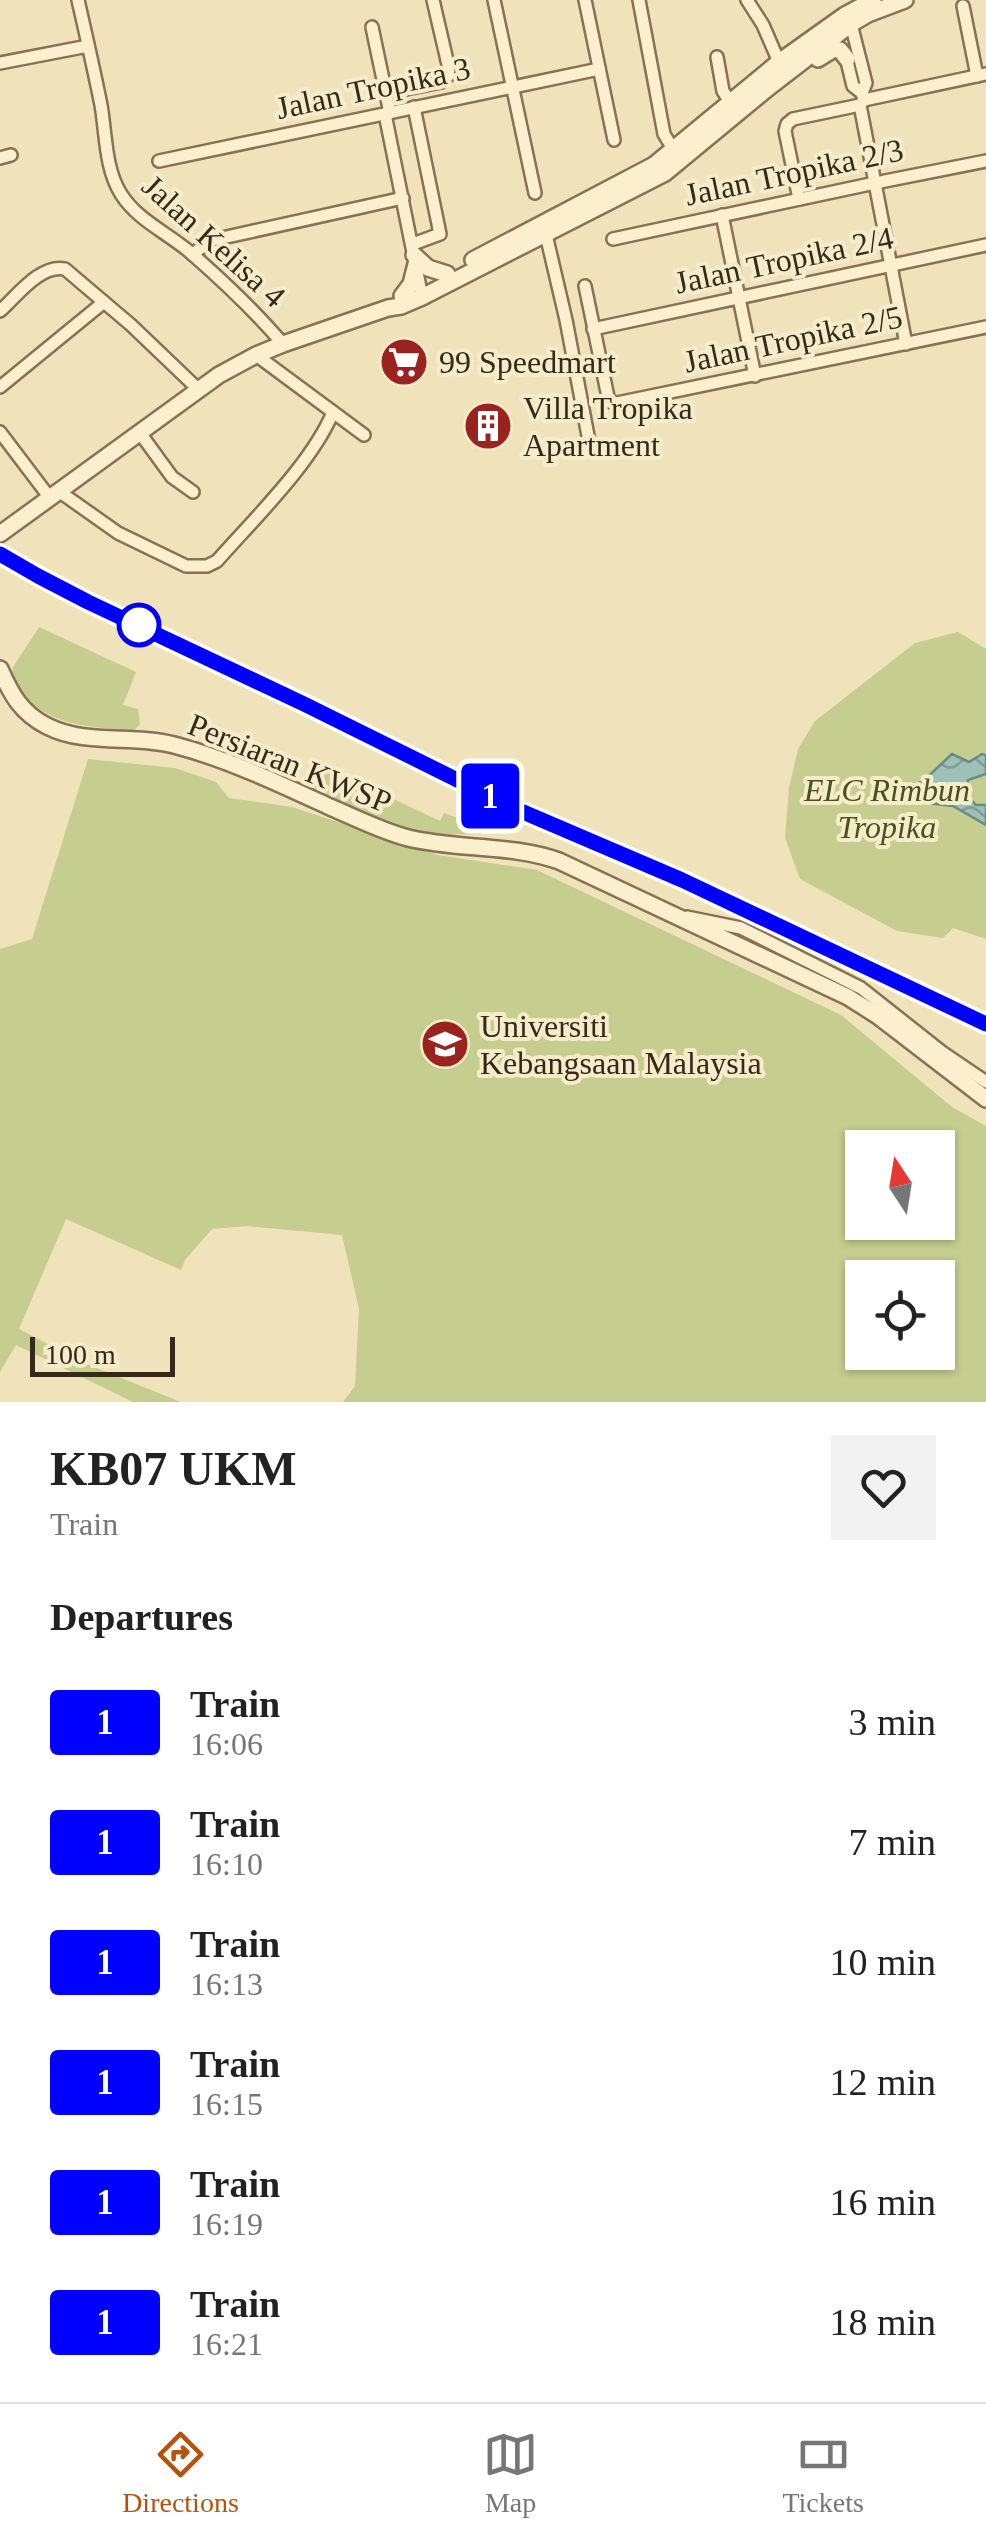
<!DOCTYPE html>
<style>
body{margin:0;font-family:"Times New Roman",serif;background:#f2f2f2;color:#222;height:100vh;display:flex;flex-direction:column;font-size:38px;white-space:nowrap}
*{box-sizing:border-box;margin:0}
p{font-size:32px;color:#767676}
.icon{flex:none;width:55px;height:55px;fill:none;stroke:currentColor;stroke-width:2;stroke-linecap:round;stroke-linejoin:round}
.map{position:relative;height:1402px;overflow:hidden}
.side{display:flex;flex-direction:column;background:#fff;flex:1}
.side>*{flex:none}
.badge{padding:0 20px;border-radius:8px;font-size:35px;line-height:65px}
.needle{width:65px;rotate:348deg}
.fabs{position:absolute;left:845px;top:1130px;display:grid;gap:20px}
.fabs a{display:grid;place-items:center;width:110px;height:110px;border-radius:0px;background:#fff;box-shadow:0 2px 8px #0004;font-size:50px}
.scale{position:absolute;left:30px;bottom:25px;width:145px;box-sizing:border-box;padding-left:10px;border:5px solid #36281a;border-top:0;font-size:28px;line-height:35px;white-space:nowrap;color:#36281a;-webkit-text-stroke:8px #f7ecca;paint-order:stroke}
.map>.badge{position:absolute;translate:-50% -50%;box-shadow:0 0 0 5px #fff}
h2{padding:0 50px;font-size:38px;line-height:90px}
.round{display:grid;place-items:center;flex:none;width:105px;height:105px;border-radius:0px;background:#f2f2f2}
.headline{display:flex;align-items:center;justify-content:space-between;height:170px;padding:0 50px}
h1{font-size:48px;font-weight:700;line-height:75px}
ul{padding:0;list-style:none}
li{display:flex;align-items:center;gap:30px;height:120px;padding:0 50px}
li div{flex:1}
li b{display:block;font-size:38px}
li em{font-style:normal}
li .badge{min-width:110px;font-weight:700;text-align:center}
.dock{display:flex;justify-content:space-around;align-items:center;height:140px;border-top:2px solid #e0e0e0;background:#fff;font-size:28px;color:#767676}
.dock a{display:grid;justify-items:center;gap:5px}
.dock .on{color:#b45309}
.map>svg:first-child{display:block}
.green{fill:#c5ce8e;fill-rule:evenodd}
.water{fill:url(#water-waves);stroke:#678e85;stroke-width:2.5}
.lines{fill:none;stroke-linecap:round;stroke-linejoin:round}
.minor-casing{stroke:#887154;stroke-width:16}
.tertiary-casing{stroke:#887154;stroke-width:20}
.minor{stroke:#fbefce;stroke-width:11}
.tertiary{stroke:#fbefce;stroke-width:15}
.rail-casing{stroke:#36281a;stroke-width:6}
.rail{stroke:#f7ecca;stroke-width:2.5;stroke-dasharray:8;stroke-linecap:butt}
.line-casing{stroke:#fff;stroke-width:22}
.line{stroke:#00f;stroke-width:15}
.stop-dot{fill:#fff;stroke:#00f;stroke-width:5}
.labels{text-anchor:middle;stroke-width:8;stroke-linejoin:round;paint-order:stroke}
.street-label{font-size:32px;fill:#36281a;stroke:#f7ecca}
.poi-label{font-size:32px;fill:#36281a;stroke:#f7ecca;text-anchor:start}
.park-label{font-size:32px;font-style:italic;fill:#45541f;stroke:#f7ecca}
</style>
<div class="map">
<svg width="986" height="1402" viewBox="0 0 986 1402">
<defs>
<pattern id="water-waves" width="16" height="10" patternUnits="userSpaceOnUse" patternTransform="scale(2.5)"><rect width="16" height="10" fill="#9fc0b8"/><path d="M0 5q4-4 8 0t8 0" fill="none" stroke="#829c95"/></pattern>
</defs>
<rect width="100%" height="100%" fill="#f0e2bb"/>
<g class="green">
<path d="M39,627l97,45 -13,33 15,4 2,15 -6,7c-23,-3 -50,-3 -72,-11 -18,-6 -50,-25 -51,-46 -1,-5 23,-38 28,-47z"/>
<polygon points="958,632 986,649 986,939 953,928 943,938 897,931 800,879 785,838 789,788 798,749 815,721 915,643"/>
<path d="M88,759l87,9 41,14 13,16 63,9 146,48 99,15 304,145 111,92 34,19v276h-643l12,-16 4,-77 -17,-74 -96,-9 -34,3 -27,31 -4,10 -115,-51 -47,110 65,34 97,39h-48l-117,-57 -16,27v-423l32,-10zM862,1148h76v74h-76zM862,1278h76v74h-76z"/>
<polygon points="311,760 440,821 444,813 481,826 483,831 481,834 416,835 303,789"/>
</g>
<polygon class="water" points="952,754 969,762 982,754 986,755 986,774 968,780 965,793 976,805 986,805 986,825 953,806 918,802 906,795 907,786 922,782"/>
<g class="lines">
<g class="minor-casing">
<g id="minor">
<path d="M78,0c8,35 16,70 23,105 5,29 4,64 20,89 16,26 47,39 70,59 32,28 64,58 92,91"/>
<polyline points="494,0 535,193"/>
<polyline points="585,0 614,140"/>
<polyline points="639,0 664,134 673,149"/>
<polyline points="747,0 763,25 779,62"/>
<polyline points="963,6 977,76"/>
<polyline points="847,18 851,24 866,83 862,93 864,100 860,105 906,344"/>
<polyline points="372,27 390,113"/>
<polyline points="845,53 853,86 862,93"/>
<polyline points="717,57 723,91 730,102"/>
<polyline points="0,63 88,46"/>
<polyline points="386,93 441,82 448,76 449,69 433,0"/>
<polyline points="864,100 986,74"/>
<polyline points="385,114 422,297"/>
<polyline points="0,158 11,155"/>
<polyline points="159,161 599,69"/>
<polyline points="799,199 785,131 787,124 793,119 860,105"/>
<polyline points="722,215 755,376"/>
<polyline points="544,226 566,320 589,441"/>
<polyline points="613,239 875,183 986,161"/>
<polyline points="413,244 440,234 414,107"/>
<polyline points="192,254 213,240 403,198"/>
<polyline points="585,286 608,397 611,402 617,403 986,327"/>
<path d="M0,311c17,-15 40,-47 65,-42l66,56 68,65"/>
<polyline points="593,329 986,245"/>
<polyline points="256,355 364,435"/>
<polyline points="0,387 104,302"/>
<polyline points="0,432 50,498"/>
<polyline points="140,433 172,477 193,492"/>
<path d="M60,492l58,41 68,33h21l10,-5c37,-42 95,-98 116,-149"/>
<polyline points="687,917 741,928 861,988 942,1052 986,1082"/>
</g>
</g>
<g class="tertiary-casing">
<g id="tertiary">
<polyline points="818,59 834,49 840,50 847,59"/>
<polyline points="414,255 428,268 447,274"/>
<polyline points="473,260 654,165 779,62 845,15 873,0"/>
<polyline points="402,296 411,284 416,264"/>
<polyline points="0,534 219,375 256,355 283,344 388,308 401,306 422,297 665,173 768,88 851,24 868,14 905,0"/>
<path d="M0,669c11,25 21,44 47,57 39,20 86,8 127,19 54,14 106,39 156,62 26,11 51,24 78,31 50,12 103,6 151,23l289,136 30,19 108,83"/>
</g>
</g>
<use href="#minor" class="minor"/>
<use href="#tertiary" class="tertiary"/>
<g class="rail-casing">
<polyline id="rail" points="0,547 41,573 90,598 252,674 518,805 685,878 986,1020"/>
</g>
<use href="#rail" class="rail"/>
</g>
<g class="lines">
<g class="line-casing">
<polyline id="line" points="0,554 38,576 88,602 304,704 516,809 682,880 986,1024"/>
</g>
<use href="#line" class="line"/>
</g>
<defs>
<g id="supermarket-disc" transform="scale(2.5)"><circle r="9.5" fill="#9a2320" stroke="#f7ecca"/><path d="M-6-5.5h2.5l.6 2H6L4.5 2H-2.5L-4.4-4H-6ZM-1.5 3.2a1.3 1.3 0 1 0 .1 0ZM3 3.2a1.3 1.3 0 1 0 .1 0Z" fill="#fff"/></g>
<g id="building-disc" transform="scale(2.5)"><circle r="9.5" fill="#9a2320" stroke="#f7ecca"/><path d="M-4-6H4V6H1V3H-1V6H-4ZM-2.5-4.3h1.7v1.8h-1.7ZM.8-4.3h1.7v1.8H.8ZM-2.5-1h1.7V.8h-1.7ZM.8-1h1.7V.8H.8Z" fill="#fff"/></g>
<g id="university-disc" transform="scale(2.5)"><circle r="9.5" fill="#9a2320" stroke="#f7ecca"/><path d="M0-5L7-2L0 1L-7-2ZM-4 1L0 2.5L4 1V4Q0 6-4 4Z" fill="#fff"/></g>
</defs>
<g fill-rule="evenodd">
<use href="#supermarket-disc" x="404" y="362"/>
<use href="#building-disc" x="488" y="426"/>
<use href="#university-disc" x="445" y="1044"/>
</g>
<circle class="stop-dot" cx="139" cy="625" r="20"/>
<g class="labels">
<g class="street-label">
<text transform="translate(373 88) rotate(-12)" y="11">Jalan Tropika 3</text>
<text transform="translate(794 172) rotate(-12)" y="11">Jalan Tropika 2/3</text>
<text transform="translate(214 241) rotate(42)" y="11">Jalan Kelisa 4</text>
<text transform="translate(784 260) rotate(-12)" y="11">Jalan Tropika 2/4</text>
<text transform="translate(793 339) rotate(-12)" y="11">Jalan Tropika 2/5</text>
<text transform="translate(290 763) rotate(22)" y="11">Persiaran KWSP</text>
</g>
<g class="poi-label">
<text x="439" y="373">99 Speedmart</text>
<text x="523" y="419">Villa Tropika<tspan x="523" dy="37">Apartment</tspan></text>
<text x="480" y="1037">Universiti<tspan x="480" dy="37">Kebangsaan Malaysia</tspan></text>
</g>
<g class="park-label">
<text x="887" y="801">ELC Rimbun<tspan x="887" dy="37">Tropika</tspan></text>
</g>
</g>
</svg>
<div class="fabs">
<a><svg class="needle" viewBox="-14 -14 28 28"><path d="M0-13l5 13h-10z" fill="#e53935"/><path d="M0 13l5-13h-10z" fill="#767676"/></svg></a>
<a><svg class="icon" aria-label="locate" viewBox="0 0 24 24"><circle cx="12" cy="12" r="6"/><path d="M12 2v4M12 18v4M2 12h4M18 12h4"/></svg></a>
</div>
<div class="scale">100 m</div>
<b class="badge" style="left:490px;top:796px;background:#00f;color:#fff">1</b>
</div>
<section class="side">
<div class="headline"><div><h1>KB07 UKM</h1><p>Train</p></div><a class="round"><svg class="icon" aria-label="heart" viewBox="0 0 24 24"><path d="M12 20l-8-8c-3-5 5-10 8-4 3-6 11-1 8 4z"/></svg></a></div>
<h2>Departures</h2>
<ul>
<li><span class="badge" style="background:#00f;color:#fff">1</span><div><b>Train</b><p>16:06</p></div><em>3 min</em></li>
<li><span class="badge" style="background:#00f;color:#fff">1</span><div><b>Train</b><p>16:10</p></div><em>7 min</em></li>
<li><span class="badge" style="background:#00f;color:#fff">1</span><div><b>Train</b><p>16:13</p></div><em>10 min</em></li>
<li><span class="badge" style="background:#00f;color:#fff">1</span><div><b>Train</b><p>16:15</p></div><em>12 min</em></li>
<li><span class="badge" style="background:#00f;color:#fff">1</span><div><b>Train</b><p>16:19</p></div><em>16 min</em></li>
<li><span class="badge" style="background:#00f;color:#fff">1</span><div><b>Train</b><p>16:21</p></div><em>18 min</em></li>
</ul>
</section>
<nav class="dock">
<a class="on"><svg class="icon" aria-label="directions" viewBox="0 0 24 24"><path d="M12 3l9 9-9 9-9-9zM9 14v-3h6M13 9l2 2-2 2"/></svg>Directions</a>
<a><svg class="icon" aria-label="map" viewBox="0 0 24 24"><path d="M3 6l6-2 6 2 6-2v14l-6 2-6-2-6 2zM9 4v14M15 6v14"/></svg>Map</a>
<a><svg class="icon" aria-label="tickets" viewBox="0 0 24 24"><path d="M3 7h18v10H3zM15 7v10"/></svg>Tickets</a>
</nav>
